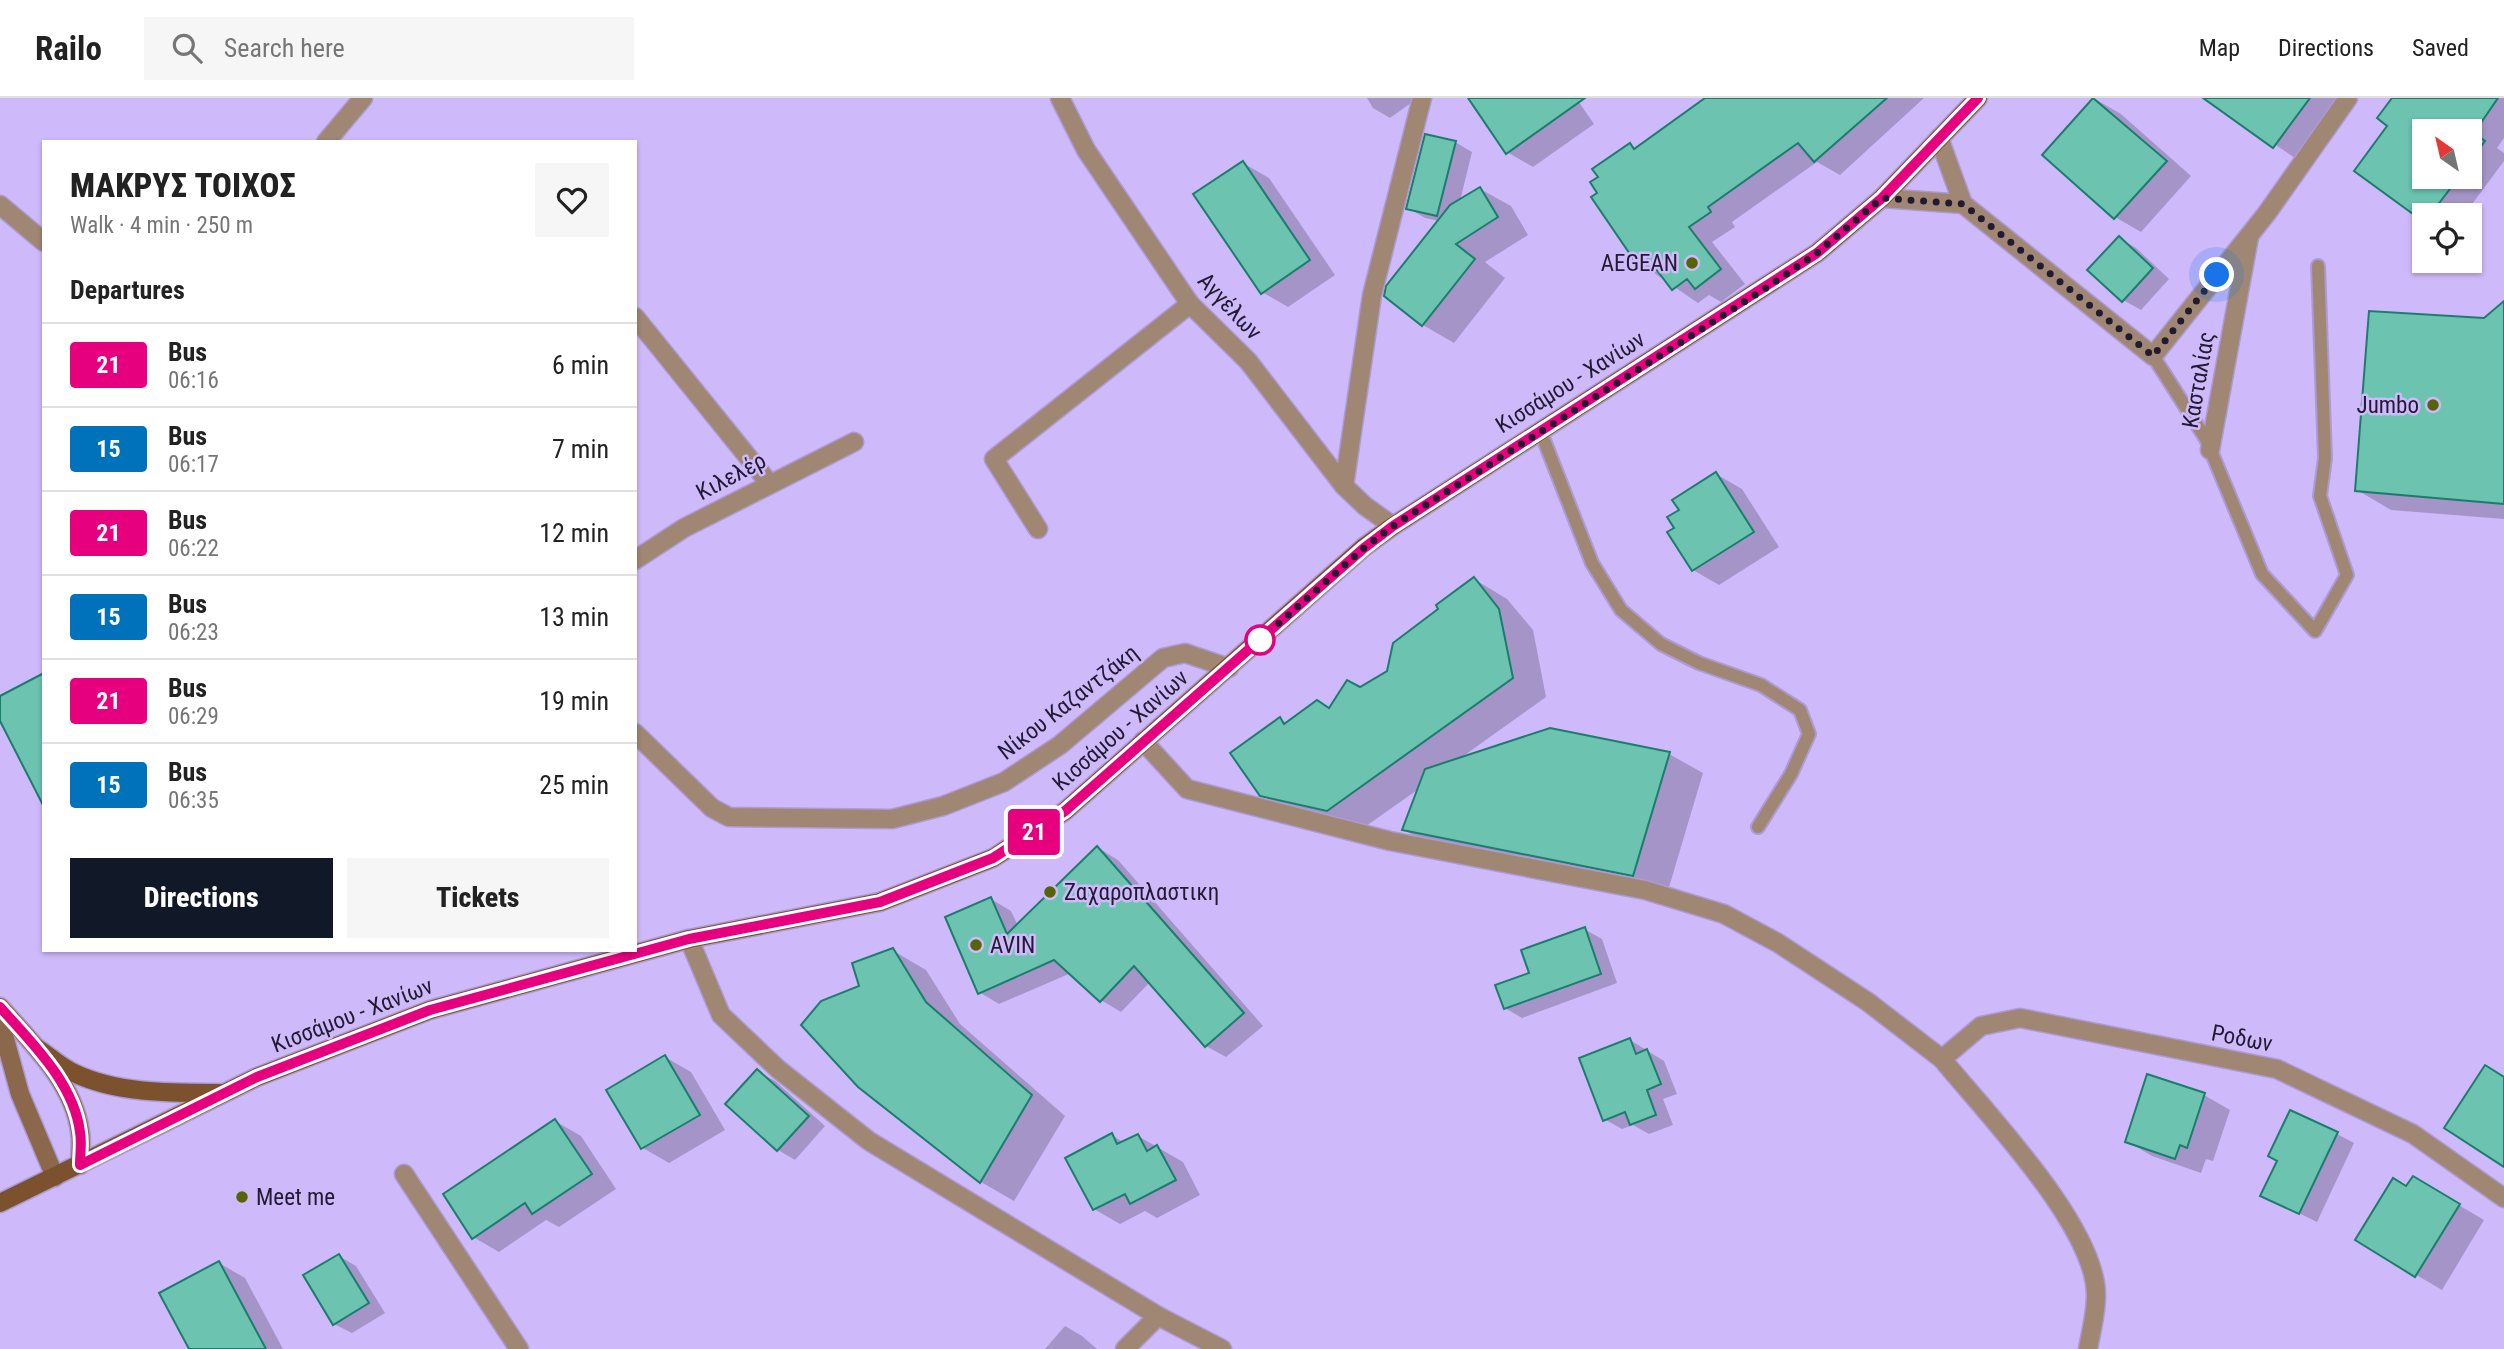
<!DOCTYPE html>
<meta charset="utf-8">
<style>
body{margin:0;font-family:"Roboto Condensed",sans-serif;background:#f6f6f6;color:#222;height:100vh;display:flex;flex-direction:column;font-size:26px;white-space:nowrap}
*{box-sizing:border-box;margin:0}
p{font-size:23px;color:#767676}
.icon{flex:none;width:38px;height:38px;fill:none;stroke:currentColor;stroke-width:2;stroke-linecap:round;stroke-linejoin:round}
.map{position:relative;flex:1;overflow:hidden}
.details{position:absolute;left:42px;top:42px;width:595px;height:812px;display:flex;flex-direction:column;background:#fff;border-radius:0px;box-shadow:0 2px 5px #0004}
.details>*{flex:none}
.badge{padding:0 14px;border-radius:5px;font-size:24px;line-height:46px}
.needle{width:46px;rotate:326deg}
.buttons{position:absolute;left:2412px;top:21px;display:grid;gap:14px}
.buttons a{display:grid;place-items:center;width:70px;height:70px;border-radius:0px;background:#fff;box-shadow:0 2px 5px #0004;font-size:35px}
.you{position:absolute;width:35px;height:35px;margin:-18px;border:5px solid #fff;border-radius:50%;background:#1a73e8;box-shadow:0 0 0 10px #1a73e833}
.map>.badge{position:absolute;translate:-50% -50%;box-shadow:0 0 0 4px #fff}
h2{padding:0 28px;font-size:26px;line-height:63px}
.round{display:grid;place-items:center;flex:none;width:74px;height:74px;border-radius:0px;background:#f6f6f6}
.headline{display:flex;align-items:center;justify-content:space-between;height:119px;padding:0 28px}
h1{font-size:33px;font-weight:800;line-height:52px}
.cta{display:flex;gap:14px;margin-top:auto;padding:14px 28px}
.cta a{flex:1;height:80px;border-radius:0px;background:#111827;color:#fff;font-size:28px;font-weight:800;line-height:80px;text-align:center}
.cta a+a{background:#f6f6f6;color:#222}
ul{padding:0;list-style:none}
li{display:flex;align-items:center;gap:21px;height:84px;padding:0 28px;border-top:2px solid #e0e0e0}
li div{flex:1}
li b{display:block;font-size:26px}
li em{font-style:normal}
li .badge{min-width:77px;font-weight:700;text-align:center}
header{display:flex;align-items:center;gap:42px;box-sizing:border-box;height:98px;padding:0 35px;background:#fff;border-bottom:2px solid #e0e0e0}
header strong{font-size:33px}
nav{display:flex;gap:38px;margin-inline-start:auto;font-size:24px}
.search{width:490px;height:63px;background:#f6f6f6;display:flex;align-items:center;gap:18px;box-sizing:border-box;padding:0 24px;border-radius:0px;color:#767676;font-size:26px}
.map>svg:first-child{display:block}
.shadow{fill:#0003;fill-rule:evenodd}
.building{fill:#6bc3b0;stroke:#1c7d6d;stroke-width:2}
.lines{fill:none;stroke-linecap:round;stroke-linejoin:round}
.lane-casing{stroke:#ac9ad2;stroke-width:16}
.street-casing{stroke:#ac9ad2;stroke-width:21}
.secondary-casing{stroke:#ac9ad2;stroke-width:21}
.primary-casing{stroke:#ac9ad2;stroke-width:21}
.lane{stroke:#a08774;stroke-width:12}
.street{stroke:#a08774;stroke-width:18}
.secondary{stroke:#8b674c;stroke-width:18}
.primary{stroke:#7c512d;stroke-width:18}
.line-casing{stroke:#fff;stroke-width:16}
.line{stroke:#e6007e;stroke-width:10}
.walk{stroke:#221a31;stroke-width:7;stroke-dasharray:0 12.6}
.poi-dot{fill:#566306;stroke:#cebafa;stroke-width:2.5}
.stop-dot{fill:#fff;stroke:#e6007e;stroke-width:3.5}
.labels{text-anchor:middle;stroke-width:5;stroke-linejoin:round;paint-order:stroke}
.poi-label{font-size:23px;fill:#221a31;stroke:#cebafa;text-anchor:start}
.street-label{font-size:23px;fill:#221a31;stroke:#cebafa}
</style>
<header>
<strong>Railo</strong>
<div class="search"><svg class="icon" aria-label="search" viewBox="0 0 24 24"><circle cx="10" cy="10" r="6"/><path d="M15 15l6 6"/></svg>Search here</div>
<nav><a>Map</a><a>Directions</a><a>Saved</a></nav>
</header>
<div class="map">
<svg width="2504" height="1251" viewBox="0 0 2504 1251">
<rect width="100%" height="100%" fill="#cebafa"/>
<g class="shadow">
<polygon points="1367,0 1418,0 1390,20 1373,10"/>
<polygon points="1478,0 1576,0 1594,26 1533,69 1507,54"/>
<polygon points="1708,0 1924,0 1840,77 1817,64 1732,124 1735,129 1712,144 1745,186 1721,204 1709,197 1698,205 1638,164 1593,99 1600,95 1600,80 1630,47 1636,51"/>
<polygon points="2206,0 2353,0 2304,66"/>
<path d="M2394,0h110v40l-7,10 7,5v8l-40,54h-40l-34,-90zM2424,33h45v46h-45z"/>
<polygon points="2095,1 2121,16 2191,78 2141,134 2115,119 2045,57"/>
<polygon points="1455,44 1472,54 1460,103 1480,91 1511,108 1528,137 1485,164 1505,180 1454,245 1423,227 1385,197 1439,123 1425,120 1408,110"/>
<polygon points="1243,65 1269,80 1335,177 1288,209 1262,194"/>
<polygon points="2119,140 2136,150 2169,181 2141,212 2123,202"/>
<polygon points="2504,205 2504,421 2391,412 2357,392 2484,222"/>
<polygon points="1716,376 1742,391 1779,449 1719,487 1693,472 1676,431 1681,413"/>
<polygon points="1474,481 1507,501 1533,532 1546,599 1462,659 1550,631 1669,656 1703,675 1667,796 1437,751 1404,732 1420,690 1362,731 1295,716 1261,697 1280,621 1288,626 1330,611 1388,574 1441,512"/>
<polygon points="1098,750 1118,762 1263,928 1226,959 1206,948 1150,884 1121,914 1101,902 1071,875 999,906 979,894 991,801 1011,813 1018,828"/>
<polygon points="1584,831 1602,841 1617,885 1522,920 1505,910 1531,876"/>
<polygon points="892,852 926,872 960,926 1065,1018 1014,1103 981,1084 859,988"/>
<polygon points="1630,942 1664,963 1677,996 1663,1001 1673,1027 1649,1036 1633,1027 1622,1031 1604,1021"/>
<polygon points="665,959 691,974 725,1032 669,1065 643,1050 609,992"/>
<polygon points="757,973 775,983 825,1028 795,1062 778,1052 728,1006"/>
<polygon points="2148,978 2204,997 2230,1012 2213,1063 2206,1061 2201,1075 2152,1058 2127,1043"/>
<polygon points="555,1023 581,1038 616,1091 559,1129 546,1122 499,1154 473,1139"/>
<polygon points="2337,1036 2354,1045 2317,1124 2262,1097"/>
<polygon points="1112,1037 1124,1045 1138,1038 1183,1064 1200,1097 1157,1120 1145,1113 1120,1126 1094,1111"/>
<polygon points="2413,1080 2484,1122 2442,1192 2357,1142"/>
<polygon points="339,1158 356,1168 385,1215 352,1235 334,1226"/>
<polygon points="219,1165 245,1180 283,1251 190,1251"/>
<polygon points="1065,1228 1082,1238 1097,1251 1045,1251"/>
</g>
<g class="building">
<polygon points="1468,0 1585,0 1506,56"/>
<polygon points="1705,0 1887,0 1814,64 1798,45 1708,109 1711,114 1689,129 1721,171 1695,191 1687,181 1672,192 1646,158 1636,165 1591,99 1597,95 1590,84 1598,79 1592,71 1630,45 1634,51"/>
<polygon points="2093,0 2167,63 2114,121 2042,57"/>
<polygon points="2203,0 2310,0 2273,50"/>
<polygon points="2392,0 2498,0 2474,35 2485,43 2469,64 2469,33 2424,33 2424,79 2459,79 2430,117 2424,117 2424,124 2354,73 2387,28 2377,20"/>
<polygon points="1425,36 1456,43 1437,118 1406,111"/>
<polygon points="1243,63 1310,162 1261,196 1193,96"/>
<polygon points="1480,89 1498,119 1456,146 1475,161 1422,228 1384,198 1386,188 1450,107"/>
<polygon points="2119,138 2153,170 2122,204 2087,172"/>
<polygon points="2504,203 2504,406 2355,393 2369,213 2484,220"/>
<polygon points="1716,374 1754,434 1692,473 1667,434 1674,430 1667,419 1679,412 1672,402"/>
<polygon points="1474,479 1499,511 1513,580 1327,713 1260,698 1230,655 1280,619 1284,626 1317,602 1329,610 1347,582 1360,589 1387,573 1393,545 1438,511 1436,507"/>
<polygon points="44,575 44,709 0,623 0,598"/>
<polygon points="1550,630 1670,654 1633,778 1402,732 1425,671"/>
<polygon points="1097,748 1244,915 1205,949 1134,868 1100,904 1054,862 978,896 945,819 991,799 1007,836"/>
<polygon points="1585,829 1601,876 1504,911 1495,887 1529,875 1521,852"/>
<polygon points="893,850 926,904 1032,997 980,1085 858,989 801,927 821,903 859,888 852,865"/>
<polygon points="1630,940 1636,956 1647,951 1661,986 1647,992 1656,1017 1630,1027 1625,1014 1603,1023 1579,960"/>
<polygon points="665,957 700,1017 641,1051 606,992"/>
<polygon points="2485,967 2504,979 2504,1069 2444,1030"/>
<polygon points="757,971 809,1018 777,1053 725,1006"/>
<polygon points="2147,976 2205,995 2187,1050 2180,1047 2175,1061 2125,1044"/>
<polygon points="2290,1012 2338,1034 2299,1116 2260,1098 2277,1063 2268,1058"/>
<polygon points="555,1021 592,1076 532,1116 525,1105 472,1141 443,1096"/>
<polygon points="1112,1035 1117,1046 1138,1036 1147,1053 1157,1047 1176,1082 1130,1106 1125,1096 1093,1112 1065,1060"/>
<polygon points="2413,1078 2460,1106 2415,1179 2355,1142 2393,1080 2406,1088"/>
<polygon points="339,1156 369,1205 333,1227 303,1177"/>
<polygon points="219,1163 244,1210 266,1251 189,1251 159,1195"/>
</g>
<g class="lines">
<g class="lane-casing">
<g id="lane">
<polyline points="2153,258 2206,341 2262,476 2315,533 2347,477 2320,398 2325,360 2318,168"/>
<polyline points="1540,332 1592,465 1621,512 1661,546 1699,565 1761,587 1800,612 1809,636 1791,676 1758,729"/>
</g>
</g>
<g class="street-casing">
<g id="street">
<polyline points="1060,0 1086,52 1190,206 1248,263 1344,388 1365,408 1393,428"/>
<polyline points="1939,40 1963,106 2153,258 2267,115 2348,0"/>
<polyline points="326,44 363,0"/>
<polyline points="1882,100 1963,106"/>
<polyline points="0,107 44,144"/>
<polyline points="635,219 769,385"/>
<polyline points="2210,352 2249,139"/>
<polyline points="1344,388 1372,197 1422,0"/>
<polyline points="1038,431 994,361 1190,206"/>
<polyline points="635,462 684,430 854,344"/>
<polyline points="635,635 712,710 729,719 892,721 943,708 1004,684 1060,647 1163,560 1185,555 1229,570"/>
<polyline points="1143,643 1187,691 1390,743 1645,792 1724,816 1778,845 1868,904 1942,961"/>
<polyline points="689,841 721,917 778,971 869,1043 1158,1218 1222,1251"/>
<polyline points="404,1076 519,1251"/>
<polyline points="1125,1251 1158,1218"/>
<path d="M2088,1251c3,-17 8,-36 8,-53 1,-69 -111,-184 -154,-237l39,-33 39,-8 257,51 136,65 91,64"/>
</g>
</g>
<g class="secondary-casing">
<g id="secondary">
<path d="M0,909c31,35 74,76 80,125 2,10 0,22 0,33"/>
<polyline points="0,923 20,996 55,1079"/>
</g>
</g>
<g class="primary-casing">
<g id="primary">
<path d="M37,950c12,8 24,19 37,25 44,21 99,20 146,20"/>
<polyline points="0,1105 257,979 430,912 689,841 880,804 993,760 1065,713 1364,449 1393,428 1817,155 1882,100 1978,0"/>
</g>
</g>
<use href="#lane" class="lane"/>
<use href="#street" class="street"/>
<use href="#secondary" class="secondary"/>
<use href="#primary" class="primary"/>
</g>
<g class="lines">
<g class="line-casing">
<path id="line" d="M0,909c31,35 74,76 80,125 2,10 0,22 0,33l177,-88 173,-67 259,-71 191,-37 113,-44 72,-47 299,-263 29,-22 424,-273 65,-55 96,-100"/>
</g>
<use href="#line" class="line"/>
<polyline class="walk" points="1260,542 1364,450 1393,428 1766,190 1817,155 1882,100 1963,106 2153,258 2217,177"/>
</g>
<g class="poi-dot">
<circle cx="1692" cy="165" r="7"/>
<circle cx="2433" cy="307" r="7"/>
<circle cx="1050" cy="794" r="7"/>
<circle cx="976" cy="847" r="7"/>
<circle cx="242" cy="1099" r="7"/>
</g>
<circle class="stop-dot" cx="1260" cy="542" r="14"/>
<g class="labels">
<g class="poi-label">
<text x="1678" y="173" text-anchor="end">AEGEAN</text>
<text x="2419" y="315" text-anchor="end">Jumbo</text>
<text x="1064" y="802">Ζαχαροπλαστικη</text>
<text x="990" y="855">AVIN</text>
<text x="256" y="1107">Meet me</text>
</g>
<g class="street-label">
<text transform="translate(1230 208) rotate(47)" y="8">Αγγέλων</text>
<text transform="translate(2198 282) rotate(-80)" y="8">Κασταλίας</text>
<text transform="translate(1570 284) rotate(-32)" y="8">Κισσάμου - Χανίων</text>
<text transform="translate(731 378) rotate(-28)" y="8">Κιλελέρ</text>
<text transform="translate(1068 604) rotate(-38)" y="8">Νίκου Καζαντζάκη</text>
<text transform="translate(1120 632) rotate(-41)" y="8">Κισσάμου - Χανίων</text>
<text transform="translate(352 917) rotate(-21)" y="8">Κισσάμου - Χανίων</text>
<text transform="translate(2242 940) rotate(11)" y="8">Ροδων</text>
</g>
</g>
</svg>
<div class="buttons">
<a><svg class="needle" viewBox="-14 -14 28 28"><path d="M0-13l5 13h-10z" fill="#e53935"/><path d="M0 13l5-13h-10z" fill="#767676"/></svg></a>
<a><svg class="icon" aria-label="locate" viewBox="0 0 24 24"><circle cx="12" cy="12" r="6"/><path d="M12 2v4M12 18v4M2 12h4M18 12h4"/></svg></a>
</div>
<div class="you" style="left:2217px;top:177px"></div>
<b class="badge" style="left:1034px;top:734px;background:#e6007e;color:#fff">21</b>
<section class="details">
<div class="headline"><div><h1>ΜΑΚΡΥΣ ΤΟΙΧΟΣ</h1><p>Walk · 4 min · 250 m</p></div><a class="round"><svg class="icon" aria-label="heart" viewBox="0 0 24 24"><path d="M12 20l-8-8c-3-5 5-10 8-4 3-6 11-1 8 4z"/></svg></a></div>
<h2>Departures</h2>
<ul>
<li><span class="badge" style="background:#e6007e;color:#fff">21</span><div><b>Bus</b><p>06:16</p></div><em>6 min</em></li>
<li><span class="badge" style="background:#0072bc;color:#fff">15</span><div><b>Bus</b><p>06:17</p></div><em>7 min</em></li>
<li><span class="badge" style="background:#e6007e;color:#fff">21</span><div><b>Bus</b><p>06:22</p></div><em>12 min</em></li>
<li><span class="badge" style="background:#0072bc;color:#fff">15</span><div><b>Bus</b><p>06:23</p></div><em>13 min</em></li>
<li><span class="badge" style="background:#e6007e;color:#fff">21</span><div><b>Bus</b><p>06:29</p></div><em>19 min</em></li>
<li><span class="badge" style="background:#0072bc;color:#fff">15</span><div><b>Bus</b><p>06:35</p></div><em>25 min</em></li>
</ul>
<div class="cta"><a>Directions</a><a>Tickets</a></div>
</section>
</div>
